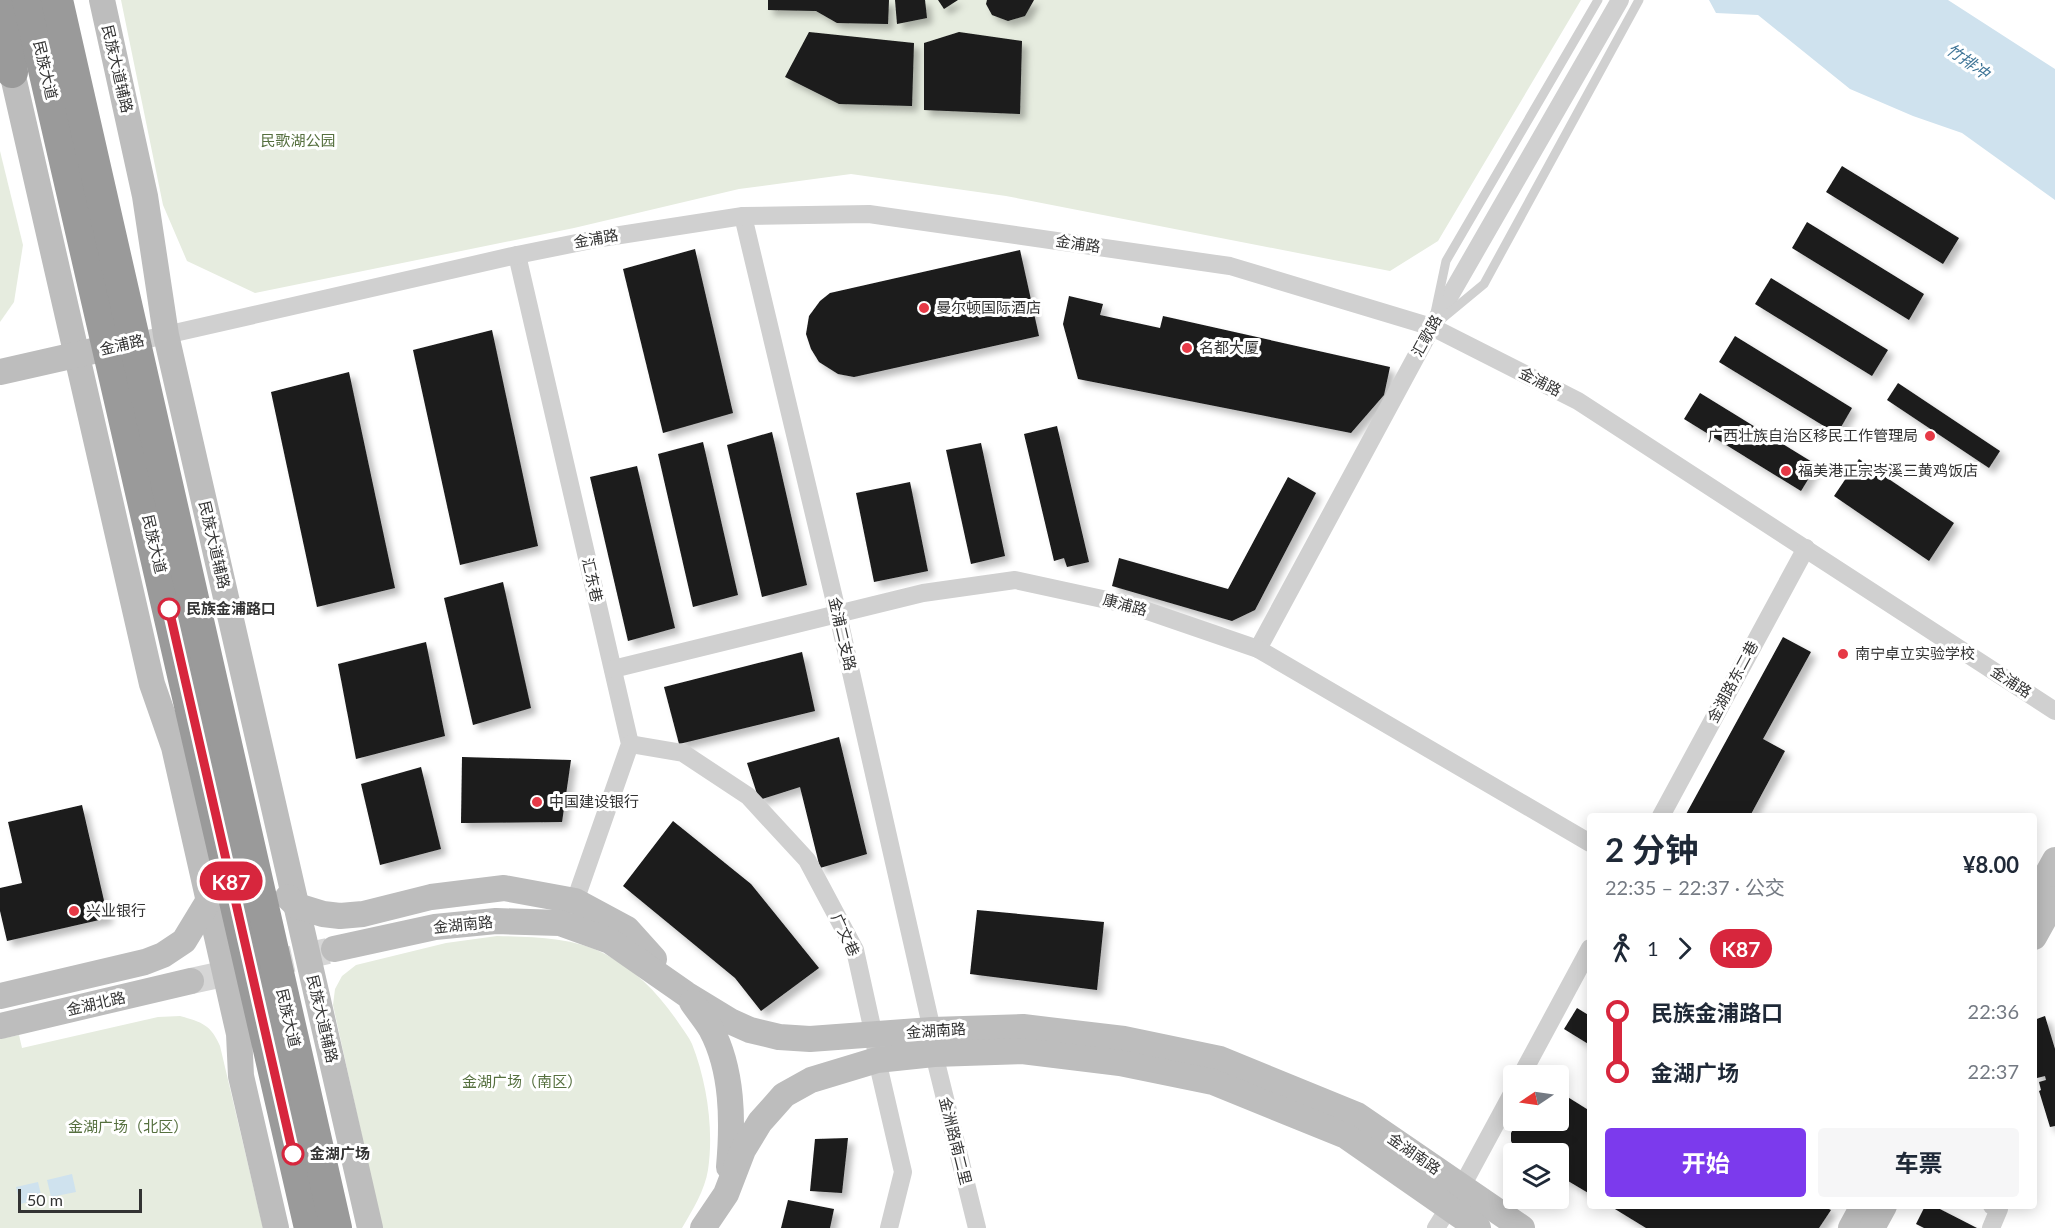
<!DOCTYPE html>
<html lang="zh">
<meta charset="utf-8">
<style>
body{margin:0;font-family:Lato,"Noto Sans SC",sans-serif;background:#f6f6f7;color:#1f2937;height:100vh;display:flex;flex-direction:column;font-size:22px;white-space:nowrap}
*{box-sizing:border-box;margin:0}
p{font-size:20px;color:#747a83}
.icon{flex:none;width:33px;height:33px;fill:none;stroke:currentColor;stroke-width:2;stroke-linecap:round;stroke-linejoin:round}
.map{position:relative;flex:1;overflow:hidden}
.sheet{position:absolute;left:1587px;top:813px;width:450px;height:396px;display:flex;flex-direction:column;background:#fff;border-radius:6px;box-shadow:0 3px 15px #0003}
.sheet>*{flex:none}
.badge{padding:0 12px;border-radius:20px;font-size:21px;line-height:39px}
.needle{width:39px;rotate:257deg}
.fabs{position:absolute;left:1503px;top:1065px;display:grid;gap:12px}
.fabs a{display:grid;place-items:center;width:66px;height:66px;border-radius:6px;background:#fff;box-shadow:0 3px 15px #0003;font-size:30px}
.scale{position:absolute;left:18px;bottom:15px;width:124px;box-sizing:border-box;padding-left:6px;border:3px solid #333;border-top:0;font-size:16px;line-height:21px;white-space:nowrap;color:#333;-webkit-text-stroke:4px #fff;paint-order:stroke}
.map>.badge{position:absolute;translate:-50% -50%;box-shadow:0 0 0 3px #fff}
.legs{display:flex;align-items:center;gap:9px;height:66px;padding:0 18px;font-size:20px}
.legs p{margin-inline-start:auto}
.summary{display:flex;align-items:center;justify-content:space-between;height:102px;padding:0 18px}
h1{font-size:33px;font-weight:700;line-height:45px}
.primary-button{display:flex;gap:12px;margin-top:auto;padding:12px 18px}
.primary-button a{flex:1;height:69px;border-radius:6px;background:#7c3aed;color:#fff;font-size:24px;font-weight:700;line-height:69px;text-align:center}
.primary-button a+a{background:#f6f6f7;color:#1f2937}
ul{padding:0 18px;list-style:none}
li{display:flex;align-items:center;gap:21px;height:60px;font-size:22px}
li i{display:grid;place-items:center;width:9px;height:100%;margin:0 8px;background:currentColor}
li i::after{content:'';width:15px;height:15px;margin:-8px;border:4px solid;border-radius:50%;background:#fff}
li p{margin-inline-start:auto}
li:first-child i{background:linear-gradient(#0000 50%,currentColor 0)}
li:last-child i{background:linear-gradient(currentColor 50%,#0000 0)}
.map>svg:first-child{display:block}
.green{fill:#e6ecdf}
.water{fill:#cfe2ee}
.building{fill:#1a1a1a;filter:url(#shadow)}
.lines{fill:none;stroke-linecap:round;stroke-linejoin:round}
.secondary-tunnel{stroke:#d6d6d6;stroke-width:26;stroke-dasharray:26 13;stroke-linecap:butt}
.street{stroke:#d0d0d0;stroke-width:18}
.secondary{stroke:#bdbdbd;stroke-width:26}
.highway{stroke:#9a9a9a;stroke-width:32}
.lane-bridge{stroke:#d0d0d0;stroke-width:9}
.line-1-casing{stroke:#fff;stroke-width:14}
.line-1{stroke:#d7263d;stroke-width:9}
.poi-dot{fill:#e63946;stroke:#fff;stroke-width:2}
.stop-1-dot{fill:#fff;stroke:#d7263d;stroke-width:3}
.labels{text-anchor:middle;stroke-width:6;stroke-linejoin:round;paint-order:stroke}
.street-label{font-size:15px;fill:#333;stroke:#fff}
.park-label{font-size:15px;fill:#56703f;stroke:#fff}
.poi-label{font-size:15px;fill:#333;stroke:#fff;text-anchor:start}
.stop-label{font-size:15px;font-weight:bold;fill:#333;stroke:#fff;text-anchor:start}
.water-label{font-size:16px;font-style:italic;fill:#3f7597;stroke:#fff}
</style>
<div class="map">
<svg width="2055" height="1228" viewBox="0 0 2055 1228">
<defs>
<filter id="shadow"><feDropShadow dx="5.5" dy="5.5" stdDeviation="3" flood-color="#0004"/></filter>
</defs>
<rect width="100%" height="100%" fill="#fff"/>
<g class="green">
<polygon points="121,0 1581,0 1438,241 1390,271 1006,196 851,174 739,189 574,228 255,293 187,261 163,205"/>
<polygon points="0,151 23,245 14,302 0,322"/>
<path d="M497,936c36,1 75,1 108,18 32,17 55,41 75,71 4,6 9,12 12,19 15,38 22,86 16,126 -3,20 -16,41 -26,58h-300l-49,-223 2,-16 7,-13 14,-11 90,-22z"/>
<path d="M180,1016c22,6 31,9 40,30l43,182h-263v-189l19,-4 3,13 136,-31z"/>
</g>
<g class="water">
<polygon points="1709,0 1948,0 2055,69 2055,200 1962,133 1913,116 1850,89 1758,15 1716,13"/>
<polygon points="72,1174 76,1192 51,1197 47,1180"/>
<polygon points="38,1182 42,1199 20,1204 16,1187"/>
</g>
<g class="building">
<polygon points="768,0 889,0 888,24 837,23 816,11 768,10"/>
<polygon points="895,0 925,0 927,18 897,24"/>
<polygon points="938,0 958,0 944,9"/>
<polygon points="987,0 1034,0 1025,16 1008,21 992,15 986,4"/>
<polygon points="809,32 914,43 912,106 839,104 785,77"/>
<polygon points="959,32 1022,41 1020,114 924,110 924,43"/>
<polygon points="1842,166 1959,238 1943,264 1826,192"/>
<polygon points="1807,222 1924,294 1909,320 1792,248"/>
<polygon points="695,249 733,413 663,433 623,269"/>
<polygon points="1020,250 1039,336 854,377 838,374 819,362 811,349 806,334 809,316 820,301 830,293"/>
<polygon points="1771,278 1888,350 1872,376 1755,304"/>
<polygon points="1069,296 1103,304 1100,315 1160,328 1163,316 1390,367 1384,395 1351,433 1078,379 1063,324"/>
<polygon points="492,330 538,546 460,565 413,350"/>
<polygon points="1735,336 1852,408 1837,434 1719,362"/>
<polygon points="349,372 395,588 317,607 271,392"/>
<polygon points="1898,383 2000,451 1989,468 1887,400"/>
<polygon points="1700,393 1817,465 1801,491 1684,419"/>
<polygon points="1057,426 1089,562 1067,567 1064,558 1054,561 1024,434"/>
<polygon points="772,432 807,585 762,597 727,445"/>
<polygon points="703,442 738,595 693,607 658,454"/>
<polygon points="981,443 1005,556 971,564 946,450"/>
<polygon points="1859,459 1954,523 1929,561 1834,496"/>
<polygon points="637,466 675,628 628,641 590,477"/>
<polygon points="1288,477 1316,493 1255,610 1232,621 1112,586 1119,558 1228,589"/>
<polygon points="910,482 928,571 874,582 856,493"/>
<polygon points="503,582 531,708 473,725 444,598"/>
<polygon points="1783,637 1811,652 1763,739 1785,751 1750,816 1685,816"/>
<polygon points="426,642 445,736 356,759 338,664"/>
<polygon points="802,652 815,711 679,744 664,687"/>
<polygon points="839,737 867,854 820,868 800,787 759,800 747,763"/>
<polygon points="462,757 571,760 562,822 461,823"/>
<polygon points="421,767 441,849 380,865 361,784"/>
<polygon points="82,805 108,918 7,941 0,911 0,888 22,883 8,822"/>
<polygon points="673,821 751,884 819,968 761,1011 735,978 623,886"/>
<polygon points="977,910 1104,922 1097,990 970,974"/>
<polygon points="1577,1008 1590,1016 1590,1045 1564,1029"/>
<polygon points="2045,1016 2055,1049 2055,1126 2050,1127 2039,1091 2041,1090 2039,1082 2046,1080 2045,1076 2037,1078 2034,1073 2034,1020"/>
<polygon points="1558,1091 1590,1111 1590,1194 1558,1175 1558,1154 1524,1154 1514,1147 1511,1141 1511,1133 1518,1120 1558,1120"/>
<polygon points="848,1138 842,1193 810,1191 815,1139"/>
<polygon points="788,1200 834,1209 830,1228 781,1228"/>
<polygon points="1610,1206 1823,1206 1831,1210 1819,1228 1646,1228"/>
<polygon points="1925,1206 1934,1206 1977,1228 1924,1228 1916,1224"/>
</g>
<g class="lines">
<polyline class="secondary-tunnel" points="191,981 328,951"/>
<g class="street">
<polyline points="743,216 838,615 932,1030 934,1054 977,1228"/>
<polyline points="517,255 630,744 575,901"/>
<polyline points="126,344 517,255 601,238 743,216 869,214 1230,266 1432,327 1578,401 2055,711"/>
<polyline points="1258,649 1432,327 1620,0"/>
<polyline points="613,669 923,593 1015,580 1130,605 1258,649 1590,843"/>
<polyline points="630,744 683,753 748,796 807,860 855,950 874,1036 877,1060 903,1172 889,1228"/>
<polyline points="1661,816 1806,548"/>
<polyline points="1521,1076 1590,948"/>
<polyline points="1436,1228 1461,1188 1514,1090"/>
<polyline points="1991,1228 1999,1209 1992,1206"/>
</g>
<g class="secondary">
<polyline points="102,0 145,196 166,335 370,1228"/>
<polyline points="5,55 12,72 152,684 174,747 239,1034 241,1076 276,1228"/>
<polyline points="0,372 93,351"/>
<polyline points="288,897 297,906 323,914 340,916 363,914 431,897 504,888 575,901 627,929 654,959"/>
<polyline points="2034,898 2055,860"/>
<polyline points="2034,937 2055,899"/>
<polyline points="334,949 435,927 496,921 560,923 610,941 686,994 732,1022 750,1030 779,1037 810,1039 932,1030 1023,1027 1124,1039 1220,1059 1357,1115 1522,1228"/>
<polyline points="0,996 145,962 163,955 184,941 212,895"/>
<path d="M692,1002c6,9 14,18 19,27 22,41 22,93 18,138"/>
<polyline points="0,1026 191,981"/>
<polyline points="703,1228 726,1194 743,1150 760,1122 784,1095 811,1080 877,1060 934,1054 1022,1051 1120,1063 1213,1082 1346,1136 1478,1228"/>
<polyline points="1851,1228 1863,1206"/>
<polyline points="1872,1228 1884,1206"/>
</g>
<g class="highway">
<polyline points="4,0 12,72"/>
<polyline points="28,0 310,1228"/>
<polyline points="57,0 336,1228"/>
</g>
<polyline class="lane-bridge" points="1598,0 1446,261 1432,327 1484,284 1639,0"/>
</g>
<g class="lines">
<g class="line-1-casing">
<polyline id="line-1" points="169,609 293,1154"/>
</g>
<use href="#line-1" class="line-1"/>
</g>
<g class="poi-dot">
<circle cx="924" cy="308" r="6"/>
<circle cx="1187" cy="348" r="6"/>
<circle cx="1930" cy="436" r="6"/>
<circle cx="1786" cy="471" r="6"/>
<circle cx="1843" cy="654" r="6"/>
<circle cx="537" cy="802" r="6"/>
<circle cx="74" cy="911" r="6"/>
</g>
<g class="stop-1-dot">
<circle cx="169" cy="609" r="10"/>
<circle cx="293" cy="1154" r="10"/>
</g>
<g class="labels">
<g class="street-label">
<text transform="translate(117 69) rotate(77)" y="5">民族大道辅路</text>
<text transform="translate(45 70) rotate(77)" y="5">民族大道</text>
<text transform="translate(596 239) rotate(-10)" y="5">金浦路</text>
<text transform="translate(1078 244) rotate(8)" y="5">金浦路</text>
<text transform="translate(1427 336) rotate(-61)" y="5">汇歌路</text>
<text transform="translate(122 345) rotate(-13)" y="5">金浦路</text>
<text transform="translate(1540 382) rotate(27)" y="5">金浦路</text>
<text transform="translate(154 544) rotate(77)" y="5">民族大道</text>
<text transform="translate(214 545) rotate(77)" y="5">民族大道辅路</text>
<text transform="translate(592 580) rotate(77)" y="5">汇东巷</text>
<text transform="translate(1125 605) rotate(15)" y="5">康浦路</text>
<text transform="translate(842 634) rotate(77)" y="5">金浦二支路</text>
<text transform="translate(1733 682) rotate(-62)" y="5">金湖路东二巷</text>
<text transform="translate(2011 682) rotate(33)" y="5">金浦路</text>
<text transform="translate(463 925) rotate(-6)" y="5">金湖南路</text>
<text transform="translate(845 935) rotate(65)" y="5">广文巷</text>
<text transform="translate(96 1004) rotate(-13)" y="5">金湖北路</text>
<text transform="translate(288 1018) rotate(77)" y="5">民族大道</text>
<text transform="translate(322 1019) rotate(77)" y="5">民族大道辅路</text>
<text transform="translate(936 1031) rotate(-4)" y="5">金湖南路</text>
<text transform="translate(955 1141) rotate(76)" y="5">金洲路南二里</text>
<text transform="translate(1414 1154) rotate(35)" y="5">金湖南路</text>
</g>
<g class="park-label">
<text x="298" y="146">民歌湖公园</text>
<text x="522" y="1087">金湖广场（南区）</text>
<text x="128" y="1132">金湖广场（北区）</text>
</g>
<g class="poi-label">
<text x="936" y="313">曼尔顿国际酒店</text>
<text x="1199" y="353">名都大厦</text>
<text x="1918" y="441" text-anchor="end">广西壮族自治区移民工作管理局</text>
<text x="1798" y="476">福美港正宗岑溪三黄鸡饭店</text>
<text x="1855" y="659">南宁卓立实验学校</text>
<text x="549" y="807">中国建设银行</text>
<text x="86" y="916">兴业银行</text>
</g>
<g class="stop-label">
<text x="186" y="614">民族金浦路口</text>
<text x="310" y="1159">金湖广场</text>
</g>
<g class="water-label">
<text transform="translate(1968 61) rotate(35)" y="6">竹排冲</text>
</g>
</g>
</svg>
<div class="fabs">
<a><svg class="needle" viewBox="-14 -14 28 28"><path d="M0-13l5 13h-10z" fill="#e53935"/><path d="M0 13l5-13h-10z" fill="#747a83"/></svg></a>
<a><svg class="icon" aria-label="layers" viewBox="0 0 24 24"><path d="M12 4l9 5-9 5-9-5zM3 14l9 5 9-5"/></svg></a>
</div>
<div class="scale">50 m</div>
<b class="badge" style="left:231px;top:881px;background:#d7263d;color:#fff">K87</b>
<section class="sheet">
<div class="summary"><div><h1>2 分钟</h1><p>22:35 – 22:37 · 公交</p></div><b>¥8.00</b></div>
<div class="legs"><svg class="icon" aria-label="walk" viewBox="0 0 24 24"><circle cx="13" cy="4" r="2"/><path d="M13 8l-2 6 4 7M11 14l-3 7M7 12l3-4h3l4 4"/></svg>1<svg class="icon" aria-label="forward" viewBox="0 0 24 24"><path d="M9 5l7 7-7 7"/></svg><b class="badge" style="background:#d7263d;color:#fff">K87</b></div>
<ul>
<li><i style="color:#d7263d"></i><b>民族金浦路口</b><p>22:36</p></li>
<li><i style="color:#d7263d"></i><b>金湖广场</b><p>22:37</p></li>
</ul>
<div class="primary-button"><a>开始</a><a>车票</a></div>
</section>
</div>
